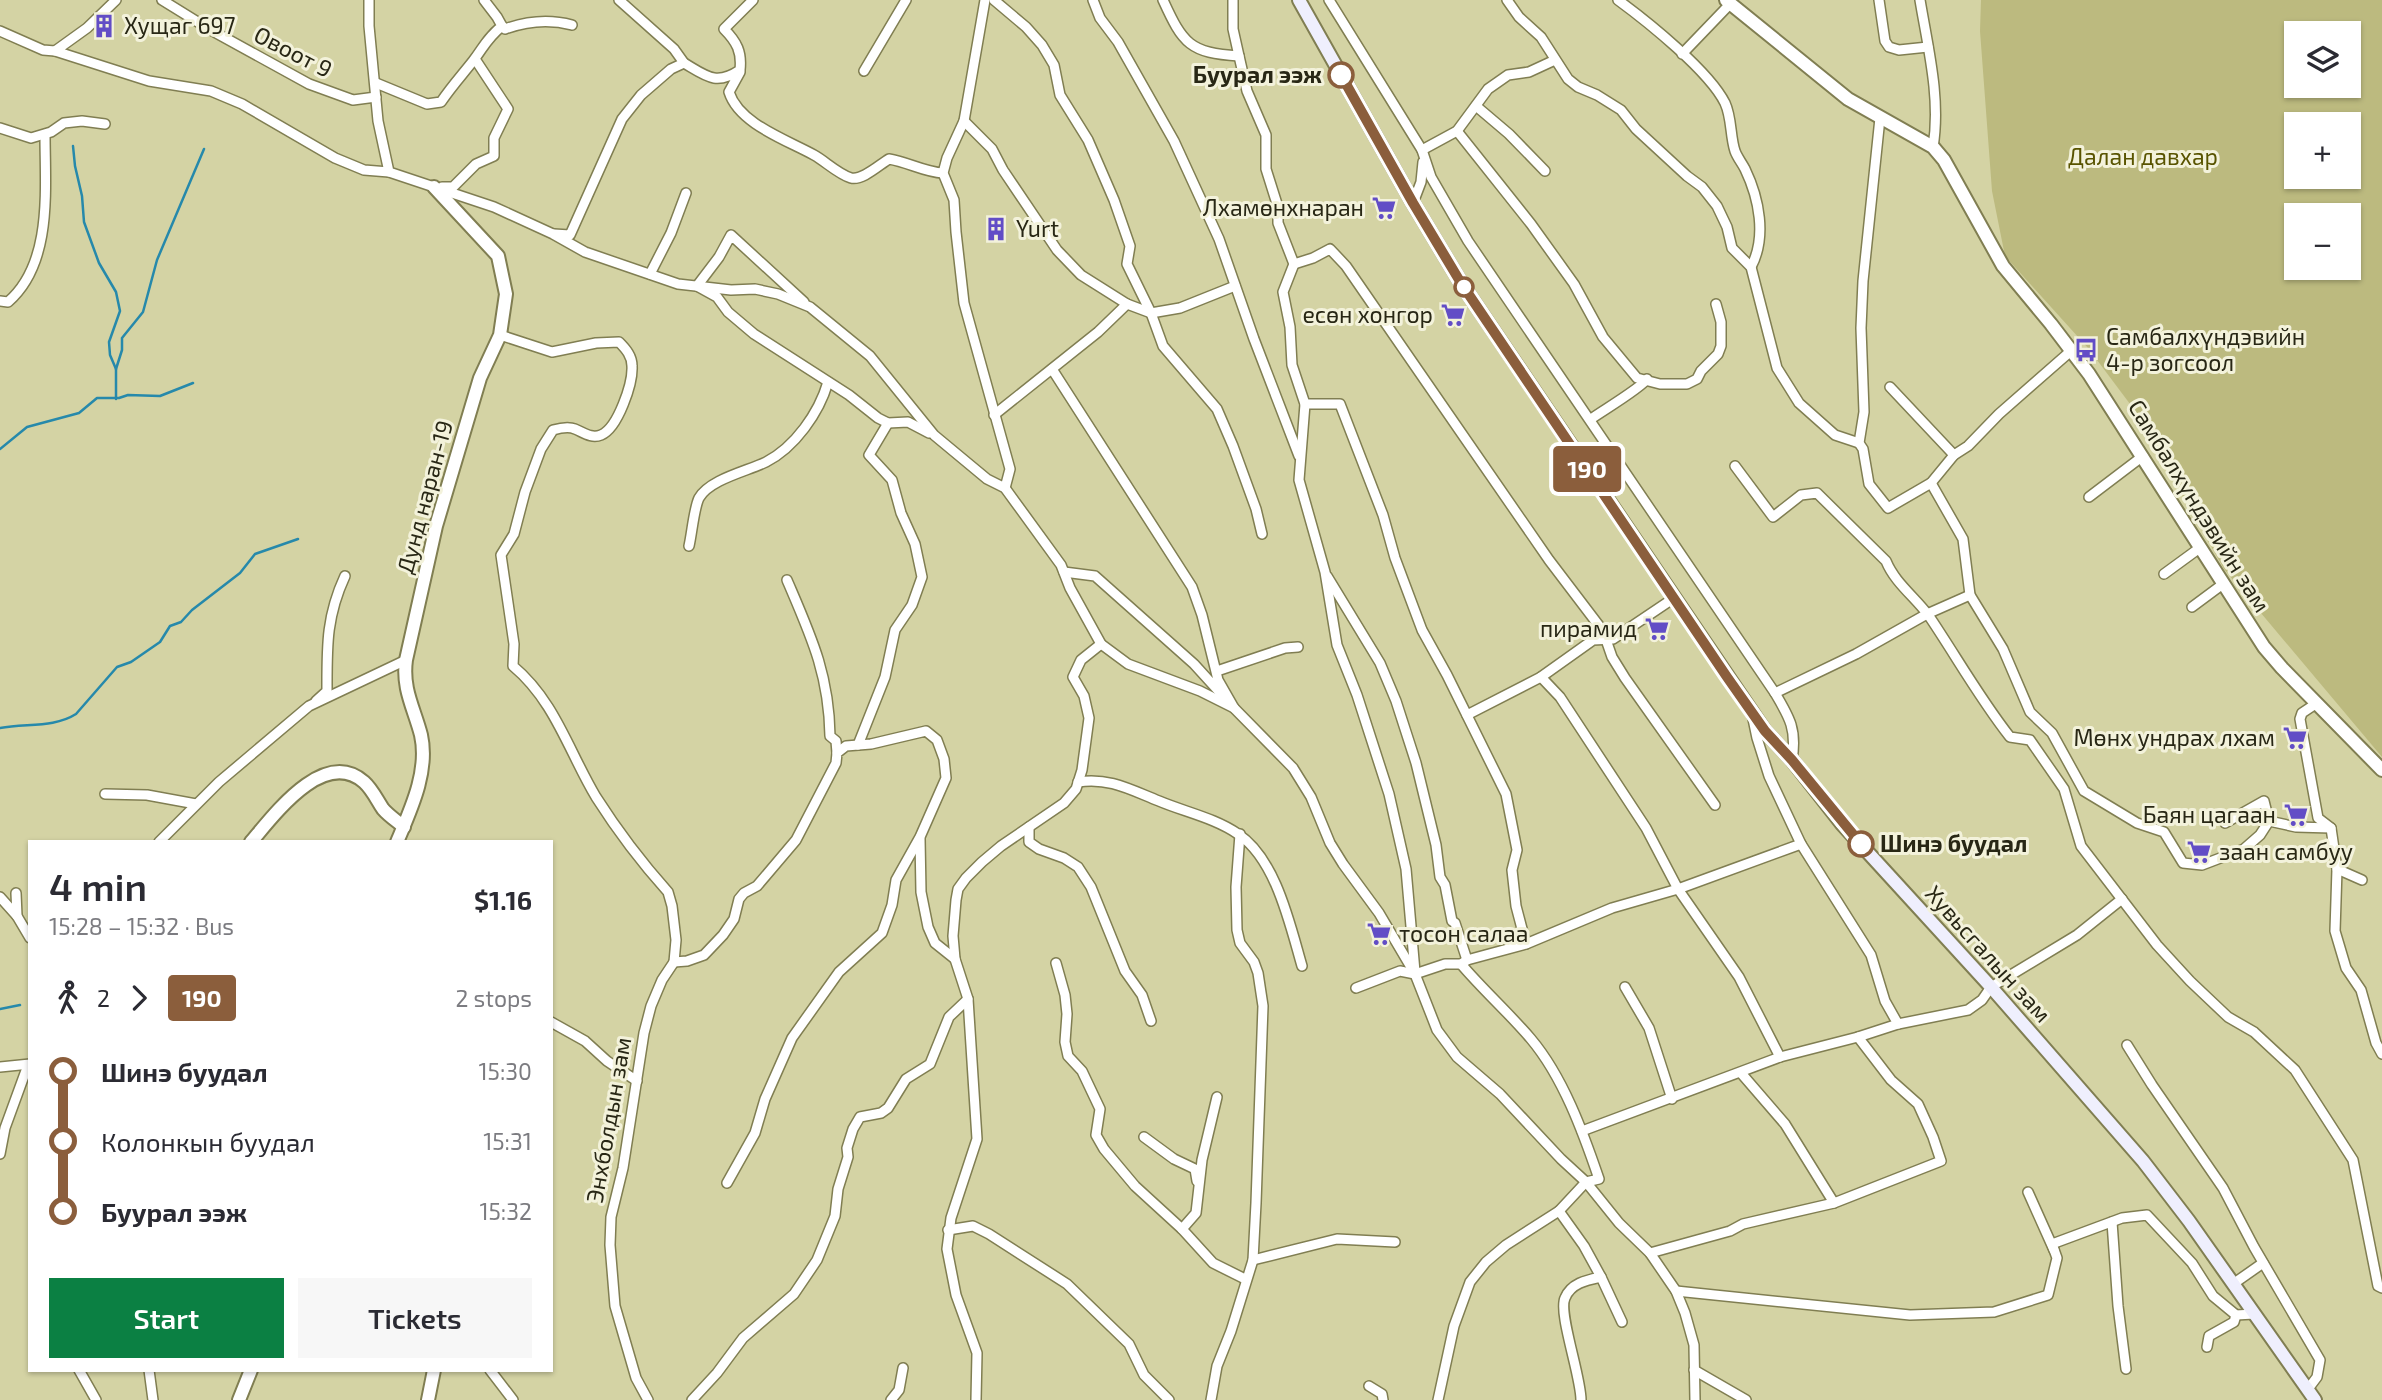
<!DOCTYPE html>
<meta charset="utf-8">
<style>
body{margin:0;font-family:"Exo 2",sans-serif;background:#f7f7f7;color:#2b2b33;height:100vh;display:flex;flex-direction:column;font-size:26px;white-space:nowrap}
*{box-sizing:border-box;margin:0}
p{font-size:23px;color:#7c7c81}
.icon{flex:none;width:38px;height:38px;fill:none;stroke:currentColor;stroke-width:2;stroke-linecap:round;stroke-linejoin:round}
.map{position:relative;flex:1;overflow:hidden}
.side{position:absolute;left:28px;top:840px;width:525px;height:532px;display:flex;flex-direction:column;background:#fff;border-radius:0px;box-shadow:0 2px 5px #0004}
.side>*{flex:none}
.badge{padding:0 14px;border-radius:5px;font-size:24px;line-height:46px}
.buttons{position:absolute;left:2284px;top:21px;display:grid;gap:14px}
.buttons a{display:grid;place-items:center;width:77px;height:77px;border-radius:0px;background:#fff;box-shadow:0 2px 5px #0004;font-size:35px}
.map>.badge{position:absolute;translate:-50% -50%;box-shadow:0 0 0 4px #fff}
.legs{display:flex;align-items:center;gap:10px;height:77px;padding:0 21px;font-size:23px}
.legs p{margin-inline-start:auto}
.summary{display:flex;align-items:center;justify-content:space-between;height:119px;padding:0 21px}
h1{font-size:38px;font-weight:600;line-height:52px}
.primary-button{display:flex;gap:14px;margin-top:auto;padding:14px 21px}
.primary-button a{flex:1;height:80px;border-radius:0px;background:#0b8043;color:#fff;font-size:28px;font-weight:600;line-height:80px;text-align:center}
.primary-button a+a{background:#f7f7f7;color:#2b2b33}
ul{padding:0 21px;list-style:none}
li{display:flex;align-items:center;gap:24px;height:70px;font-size:26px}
li i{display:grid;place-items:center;width:10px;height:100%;margin:0 9px;background:currentColor}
li i::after{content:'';width:18px;height:18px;margin:-9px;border:5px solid;border-radius:50%;background:#fff}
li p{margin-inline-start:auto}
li:first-child i{background:linear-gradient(#0000 50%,currentColor 0)}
li:last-child i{background:linear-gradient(currentColor 50%,#0000 0)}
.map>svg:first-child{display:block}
.green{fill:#bcba7f;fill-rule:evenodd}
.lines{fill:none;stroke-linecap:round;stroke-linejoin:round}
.stream{stroke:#2689ab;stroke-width:2.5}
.minor-casing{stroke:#807e52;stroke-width:12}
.tertiary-casing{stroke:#807e52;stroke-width:16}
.secondary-casing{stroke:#807e52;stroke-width:16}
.minor{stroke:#fff;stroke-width:9}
.tertiary{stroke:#fff;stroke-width:12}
.secondary{stroke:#efeffd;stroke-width:12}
.line-1-casing{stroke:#fff;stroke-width:16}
.line-1{stroke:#8b5e3c;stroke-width:10}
.stop-1-dot{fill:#fff;stroke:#8b5e3c;stroke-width:3.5}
.labels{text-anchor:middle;stroke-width:6;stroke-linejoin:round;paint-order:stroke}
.poi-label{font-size:23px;fill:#282715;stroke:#f3f2db;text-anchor:start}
.street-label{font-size:23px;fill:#282715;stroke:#f3f2db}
.stop-label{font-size:23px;font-weight:bold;fill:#282715;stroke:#f3f2db;text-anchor:end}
.park-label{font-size:23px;fill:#595400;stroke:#f3f2db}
</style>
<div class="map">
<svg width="2382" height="1400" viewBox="0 0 2382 1400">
<rect width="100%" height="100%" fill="#d4d3a4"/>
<path class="green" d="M1981,0h401v757l-158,-188 -94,-165 -42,-56 -83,-92 -13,-65 -12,-160zM2296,33h52v53h-52zM2296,124h52v53h-52zM2296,215h52v53h-52z"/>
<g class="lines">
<g class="stream">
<polyline points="73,146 75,166 82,196 84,222 99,263 116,292 120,311 109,342 110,355 116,369 116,399"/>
<polyline points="116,369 122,350 122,338 143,312 157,260 204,149"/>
<polyline points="0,449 27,427 79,413 97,398 119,398 128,395 160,396 193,383"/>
<path d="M0,728c26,-5 54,0 76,-14l41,-47 14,-5 29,-20 10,-16 11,-4 11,-12 48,-37 15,-19 43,-15"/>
<polyline points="0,1009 20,1005"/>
</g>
<g class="minor-casing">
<g id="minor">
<polyline points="116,0 87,28 55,51 149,81 211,91 242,104 335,158 364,170 389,172"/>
<polyline points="162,0 209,29 309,84 353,100 376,97"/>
<polyline points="369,0 369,26 378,121 389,172 494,207 553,234 585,252 678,284 731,290 755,289 778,294 810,307 870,356 934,435 987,479 1005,488 1061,565 1070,588 1101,644 1128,664 1200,691 1234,708 1293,768 1311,797 1330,843 1343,864 1379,913 1415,974 1437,1030 1457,1057 1500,1094 1561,1159 1586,1182 1619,1223 1650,1253 1676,1291 1685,1313 1694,1345 1695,1400"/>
<polyline points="619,0 674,49 684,63"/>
<polyline points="985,0 964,121 947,158 943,173 954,200 956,232 964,303 1010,469 1005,488"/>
<polyline points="994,0 1026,27 1042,45 1054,65 1060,95 1088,140 1114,200 1130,246 1127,264 1151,313 1163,346 1217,409 1233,446 1256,509 1262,534"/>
<polyline points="1093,0 1100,18 1118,42 1174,141 1219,239 1254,339 1299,456"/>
<path d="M1163,0c20,44 27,53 76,56"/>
<polyline points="1233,0 1233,29 1239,56 1247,91 1266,135 1266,169 1278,207 1278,223 1294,264 1283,292 1290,327 1292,365 1305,404 1299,480 1325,572 1337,645 1357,695 1389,794 1406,869 1415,972"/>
<polyline points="1329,0 1422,150 1431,177 1468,241 1775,693"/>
<polyline points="1507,0 1519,17 1541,37 1568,79 1578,87 1597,95 1621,110 1636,129 1687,176 1702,187 1717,206 1727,227 1732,248 1751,267 1777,368 1799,403 1835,435 1859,443"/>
<path d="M1618,0c30,22 91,71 107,103 7,15 5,33 10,48 2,6 7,12 10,18 14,29 22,68 6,98"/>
<polyline points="1879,0 1885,41 1889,47 1899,50 1928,47"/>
<path d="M1920,0c8,48 21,99 13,147"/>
<path d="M502,26l3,3c22,-8 45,-10 67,-4"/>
<polyline points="0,31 43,50 55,51"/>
<polyline points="1682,54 1730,4"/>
<polyline points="864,71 906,0"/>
<path d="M740,72l-11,20c10,32 58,48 85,63 11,6 24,19 37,23 11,3 28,-13 38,-19 19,3 35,13 54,14"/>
<path d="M376,83l51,21 14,-2c10,-15 21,-27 32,-41 11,-14 13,-22 29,-35l-5,-9 -13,-17"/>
<polyline points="1476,106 1509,134 1545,171"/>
<polyline points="1880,118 1863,281 1861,328 1864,412 1859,443 1863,449 1869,484 1888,508 1931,483 1954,455 1968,446 1999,414 2072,350"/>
<polyline points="964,121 992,149 1003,170 1057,250 1081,275 1127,304 1151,313 1180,308 1235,286"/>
<polyline points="0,128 31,138 51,132 64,123 82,121 105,124"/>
<polyline points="1457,131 1531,224 1574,284 1603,337 1637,378 1660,384 1687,384 1697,379 1701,371 1718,354 1721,346 1721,322 1716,304"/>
<polyline points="1422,150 1457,131 1488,89 1508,75 1529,72 1555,60"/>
<polyline points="442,187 453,187 476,164 494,156 494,138 508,109 475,59"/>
<polyline points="1413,203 1421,182 1423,162"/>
<path d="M554,234l16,1 52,-116 19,-24 30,-26 13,-6c22,13 32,23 56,7 2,-18 -3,-28 -16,-41l29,-29"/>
<polyline points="1294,264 1313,258 1330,249 1346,266 1549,560 1603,631 1612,657 1625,678 1715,805"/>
<polyline points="650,274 671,233 686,193"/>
<path d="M0,301l8,1c45,-39 37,-113 37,-167"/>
<polyline points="804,302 731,235 719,257 697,286 717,297 728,312 754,334 849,395 878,418 888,423 908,422 929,433"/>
<path d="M500,335l52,17 44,-9 23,-1c7,7 13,14 13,24 1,17 -14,62 -31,69 -10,4 -18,-3 -26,-6 -7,-3 -15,-1 -22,1l-12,19 -16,43 -11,42 -13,21 13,89 -1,22c42,35 56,86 83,131 21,33 46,66 72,95l4,14 4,34 -2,22 -12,18 -11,26 -7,27 -21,135 -12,49 -1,28 5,61 21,72 12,22"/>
<polyline points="1052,369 1192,587 1202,615 1218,680 1234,708 1194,664 1095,576 1064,572"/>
<polyline points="1890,387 1954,455"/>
<polyline points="1305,404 1340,404 1383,515 1395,558 1422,630 1447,675 1506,794 1517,850 1512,870 1516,906 1526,944"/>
<polyline points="994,415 1098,332 1127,304"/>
<path d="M1591,419c11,-8 50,-31 56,-40"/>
<path d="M1735,466l38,51 28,-22 16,-2 69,68c9,22 29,36 43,55 27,40 51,83 81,121l20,3 34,49 17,57 76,99 33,36 38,36 26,15 41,38 58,90 25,126 4,2"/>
<polyline points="1931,483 1963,539 1970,595 2003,649 2030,712 2052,733 2084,791 2137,823 2164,832 2183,863 2202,865 2244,849 2260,835 2269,821 2296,827 2331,828"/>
<polyline points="2089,497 2143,456"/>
<path d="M689,546c3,-13 5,-38 10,-48 11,-19 49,-27 67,-36 29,-15 53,-49 62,-80"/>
<polyline points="2164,574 2201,547"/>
<polyline points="1327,576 1380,663 1396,701 1416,763 1436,845 1440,877 1445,885 1452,921 1455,923 1467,960"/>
<path d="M787,580c24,56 42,94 43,156l6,5 1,12"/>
<polyline points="2192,607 2223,584"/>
<polyline points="1217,671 1285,648 1298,647"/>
<polyline points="1541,677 1593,640 1613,639 1674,598"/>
<path d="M316,701l11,-10c0,-44 -1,-74 18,-115"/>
<polyline points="2317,703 2302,713 2300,719 2318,818 2331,828 2337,869 2335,931 2346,968 2361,990 2376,1043 2382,1054"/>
<polyline points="1752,714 1757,738 1769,776 1801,844 1871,955 1885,1001 1898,1024"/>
<polyline points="1467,715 1541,677 1560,697 1646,828 1678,889 1739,977 1780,1057"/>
<polyline points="858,745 885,677 895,630 912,605 922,577 915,544 901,513 892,480 869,455 888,423"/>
<path d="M1792,760c5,-30 -2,-42 -17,-67l81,-39 71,-40 43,-19"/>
<path d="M1078,782c31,-5 53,8 81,19 26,11 56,17 79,33 38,25 52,91 64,132"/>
<polyline points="105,794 147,795 196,804"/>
<polyline points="2225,823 2264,801 2269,821"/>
<polyline points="1029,827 1029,842 1039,849 1064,858 1078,867 1091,887 1125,971 1142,995 1151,1021"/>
<polyline points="920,839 921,892 928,927 935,943 955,959"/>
<polyline points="159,842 219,782 309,706 406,660"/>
<polyline points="2337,869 2362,880"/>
<polyline points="16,893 17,916 30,938"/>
<polyline points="0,897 17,916"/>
<polyline points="674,962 687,961 704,955 723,935 734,919 739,899 744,893 757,886 796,840 836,763 837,753 846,746 871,744 926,731 937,740 944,759 946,778 920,837 896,880 892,905 882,933 839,972 792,1038 765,1099 755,1133 727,1183"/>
<polyline points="1056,963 1065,995 1067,1014 1065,1042 1068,1056 1082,1071 1100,1109 1096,1135 1104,1149 1135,1186 1182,1229 1213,1263 1245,1279"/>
<polyline points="1625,987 1649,1028 1672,1099"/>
<polyline points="1356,988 1400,971 1415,974 1445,964 1461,964 1467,960 1526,944 1612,908 1678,889 1801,844"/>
<polyline points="551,1022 585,1041 607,1061 637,1081"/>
<polyline points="2127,1045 2152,1085 2223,1188 2254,1247 2320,1360 2317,1377 2308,1389"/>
<polyline points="0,1067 30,1064"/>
<polyline points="1741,1073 1785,1124 1834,1203"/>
<polyline points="1582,1131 1780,1057 1858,1037 1898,1024 1968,1010 1982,1000 1991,987 2077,935 2122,899"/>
<polyline points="1144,1137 1174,1159 1195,1169 1197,1181"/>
<polyline points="0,1154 5,1128 28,1065"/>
<polyline points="2028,1192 2054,1250"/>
<path d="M1559,1211l25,35 17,31c-14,3 -30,6 -36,21 -7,15 16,78 16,102"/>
<polyline points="2112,1222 2118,1306 2126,1369"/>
<polyline points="1182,1229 1196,1213 1202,1160 1217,1097"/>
<polyline points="948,1230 973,1226 989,1234 1067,1284 1129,1344 1144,1375 1169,1400"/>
<polyline points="1650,1253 1730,1231 1743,1224 1834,1203 1941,1161 1933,1137 1918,1104 1891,1080 1858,1037"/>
<polyline points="1253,1260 1337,1239 1395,1242"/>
<polyline points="1601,1277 1622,1322"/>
<polyline points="2233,1284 2263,1263"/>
<polyline points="1676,1291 1910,1315 1994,1312 2048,1295 2057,1258 2052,1244 2122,1218 2147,1215 2192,1263 2213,1296 2236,1315 2254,1314"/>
<polyline points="2207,1347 2209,1336 2234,1322 2236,1315"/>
<polyline points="79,1370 96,1400"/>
<polyline points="149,1370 153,1400"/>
<polyline points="490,1370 513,1400"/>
<polyline points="1694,1370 1746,1400"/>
<polyline points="1369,1386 1382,1394 1383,1400"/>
<polyline points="692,1400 717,1373 743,1338 794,1294 817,1260 835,1216 838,1189 848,1157 847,1148 853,1129 860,1117 881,1113 888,1108 906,1079 930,1064 949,1017 968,999"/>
<polyline points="891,1400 899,1390 903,1368"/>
<polyline points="976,1400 977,1353 956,1295 947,1249 951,1218 977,1139 968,999 955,959 953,936 956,900 958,889 966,878 982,862 1001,846 1064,803 1076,789 1082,770 1089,718 1084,696 1073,677 1081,660 1101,644"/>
<polyline points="1211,1400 1217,1366 1231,1331 1253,1260 1256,1203 1263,1006 1258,973 1254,962 1240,943 1237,930 1236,887 1240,834"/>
<path d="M1438,1400l16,-74 16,-44 16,-20 20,-17 53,-34 27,-29 13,-3c-16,-47 -36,-102 -68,-140 -22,-26 -48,-49 -70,-75"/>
</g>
</g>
<g class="tertiary-casing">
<g id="tertiary">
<polyline points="1726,0 1848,99 1933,147 1944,160 2003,266 2051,324 2089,374 2264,647 2282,668 2382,770"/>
<path d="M251,842c23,-27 73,-95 113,-60 8,7 13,18 19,27 6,7 14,12 21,18"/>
<path d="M397,842c14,-33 32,-71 24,-107 -7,-27 -19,-46 -15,-75l30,-134 44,-148 20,-43 6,-41 -8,-38 -64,-69"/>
<polyline points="239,1400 251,1370"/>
<polyline points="428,1400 434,1370"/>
</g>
</g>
<g class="secondary-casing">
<polyline id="secondary" points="1299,0 1413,203 1461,283 1765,731 1792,760 1842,824 1991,987 2143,1161 2189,1221 2315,1400"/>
</g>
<use href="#minor" class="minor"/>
<use href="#tertiary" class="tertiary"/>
<use href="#secondary" class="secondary"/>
</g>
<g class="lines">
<g class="line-1-casing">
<polyline id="line-1" points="1341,75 1413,203 1461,283 1727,677 1765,731 1792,760 1861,844"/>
</g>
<use href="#line-1" class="line-1"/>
</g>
<defs>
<g id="building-bare" transform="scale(1.89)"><path d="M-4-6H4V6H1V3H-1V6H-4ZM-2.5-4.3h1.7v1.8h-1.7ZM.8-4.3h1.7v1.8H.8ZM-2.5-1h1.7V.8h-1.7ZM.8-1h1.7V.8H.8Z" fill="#624dc6" stroke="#f3f2db" stroke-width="2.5" paint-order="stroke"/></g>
<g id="supermarket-bare" transform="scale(1.89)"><path d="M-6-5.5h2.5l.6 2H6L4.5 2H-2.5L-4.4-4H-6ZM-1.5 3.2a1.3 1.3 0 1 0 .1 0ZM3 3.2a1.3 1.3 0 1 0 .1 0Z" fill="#624dc6" stroke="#f3f2db" stroke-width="2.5" paint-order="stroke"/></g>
<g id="bus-bare" transform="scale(1.89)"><path d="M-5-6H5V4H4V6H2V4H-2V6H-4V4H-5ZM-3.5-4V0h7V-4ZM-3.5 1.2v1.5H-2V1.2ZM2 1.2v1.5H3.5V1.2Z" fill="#624dc6" stroke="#f3f2db" stroke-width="2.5" paint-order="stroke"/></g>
</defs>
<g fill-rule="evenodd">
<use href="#building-bare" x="104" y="26"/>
<use href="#supermarket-bare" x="1384" y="208"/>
<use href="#building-bare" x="996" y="229"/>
<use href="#supermarket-bare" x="1453" y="315"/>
<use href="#bus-bare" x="2086" y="350"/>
<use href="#supermarket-bare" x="1657" y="629"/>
<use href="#supermarket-bare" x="2295" y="738"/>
<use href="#supermarket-bare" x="2296" y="815"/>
<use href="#supermarket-bare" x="2199" y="852"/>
<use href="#supermarket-bare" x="1379" y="934"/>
</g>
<g class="stop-1-dot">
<circle cx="1341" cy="75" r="12"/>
<circle cx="1464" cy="287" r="9"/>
<circle cx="1861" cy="844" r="12"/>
</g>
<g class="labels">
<g class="poi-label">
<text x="124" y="34">Хущаг 697</text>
<text x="1364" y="216" text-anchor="end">Лхамөнхнаран</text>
<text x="1016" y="237">Yurt</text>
<text x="1433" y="323" text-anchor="end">есөн хонгор</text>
<text x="2106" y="345">Самбалхүндэвийн<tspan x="2106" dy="26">4-р зогсоол</tspan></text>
<text x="1637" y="637" text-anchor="end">пирамид</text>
<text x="2275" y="746" text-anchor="end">Мөнх ундрах лхам</text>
<text x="2276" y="823" text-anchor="end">Баян цагаан</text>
<text x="2219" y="860">заан самбуу</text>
<text x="1399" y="942">тосон салаа</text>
</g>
<g class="street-label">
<text transform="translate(293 52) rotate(27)" y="8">Овоот 9</text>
<text transform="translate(425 497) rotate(-75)" y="8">Дунд наран-19</text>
<text transform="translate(2199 506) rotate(58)" y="8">Самбалхүндэвийн зам</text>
<text transform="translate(1988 954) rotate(48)" y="8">Хувьсгалын зам</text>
<text transform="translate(609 1120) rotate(-80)" y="8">Энхболдын зам</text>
</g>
<g class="stop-label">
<text x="1322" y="83">Буурал ээж</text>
<text x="1880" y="852" text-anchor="start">Шинэ буудал</text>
</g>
<g class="park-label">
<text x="2143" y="165">Далан давхар</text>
</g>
</g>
</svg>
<div class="buttons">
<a><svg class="icon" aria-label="layers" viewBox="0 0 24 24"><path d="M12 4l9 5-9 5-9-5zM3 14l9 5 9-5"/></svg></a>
<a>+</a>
<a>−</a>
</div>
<b class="badge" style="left:1587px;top:469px;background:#8b5e3c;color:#fff">190</b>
<section class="side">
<div class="summary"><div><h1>4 min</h1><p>15:28 – 15:32 · Bus</p></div><b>$1.16</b></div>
<div class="legs"><svg class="icon" aria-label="walk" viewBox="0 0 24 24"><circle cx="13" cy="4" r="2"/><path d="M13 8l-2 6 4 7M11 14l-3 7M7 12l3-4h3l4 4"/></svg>2<svg class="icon" aria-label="forward" viewBox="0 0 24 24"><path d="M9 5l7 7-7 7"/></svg><b class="badge" style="background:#8b5e3c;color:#fff">190</b><p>2 stops</p></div>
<ul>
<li><i style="color:#8b5e3c"></i><b>Шинэ буудал</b><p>15:30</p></li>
<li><i style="color:#8b5e3c"></i><span>Колонкын буудал</span><p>15:31</p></li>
<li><i style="color:#8b5e3c"></i><b>Буурал ээж</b><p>15:32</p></li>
</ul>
<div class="primary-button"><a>Start</a><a>Tickets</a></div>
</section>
</div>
